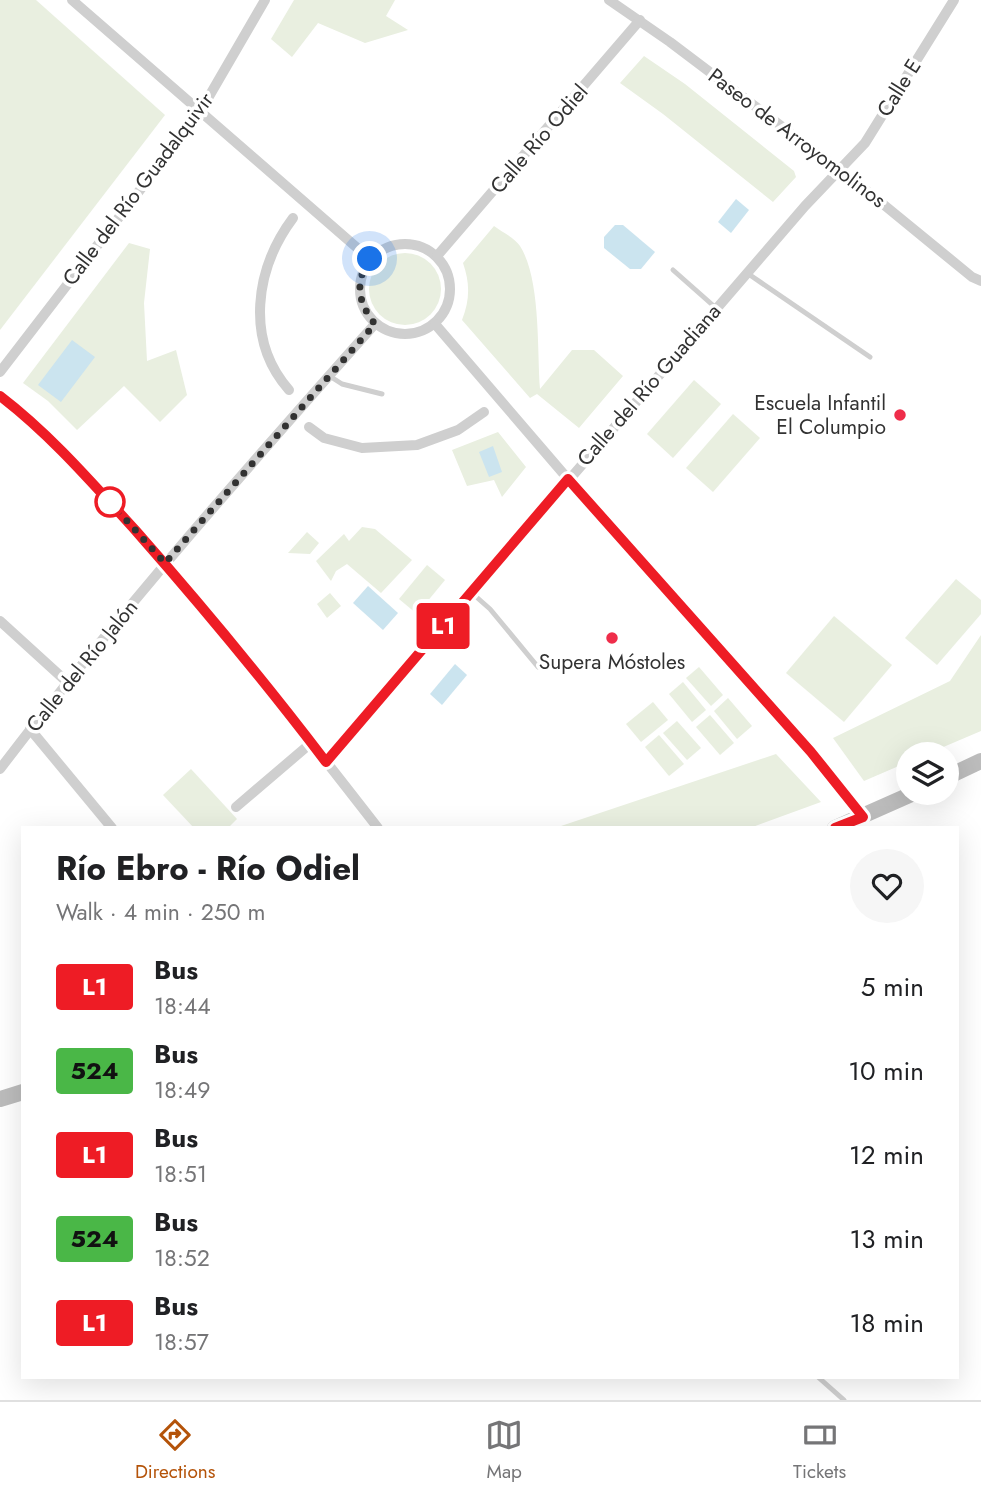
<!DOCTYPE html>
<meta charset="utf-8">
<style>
body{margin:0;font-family:Jost,sans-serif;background:#f6f6f6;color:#202124;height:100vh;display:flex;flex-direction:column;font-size:26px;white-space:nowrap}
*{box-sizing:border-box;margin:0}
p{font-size:23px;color:#757577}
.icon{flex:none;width:38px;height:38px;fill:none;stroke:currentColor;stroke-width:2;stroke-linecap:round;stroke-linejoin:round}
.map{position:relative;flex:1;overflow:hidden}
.drawer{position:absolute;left:21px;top:826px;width:938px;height:553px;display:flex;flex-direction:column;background:#fff;border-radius:0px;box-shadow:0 7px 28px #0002}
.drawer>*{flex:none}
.badge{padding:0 14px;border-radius:5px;font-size:24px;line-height:46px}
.controls{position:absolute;left:896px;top:742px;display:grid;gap:14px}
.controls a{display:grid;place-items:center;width:63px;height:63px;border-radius:50%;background:#fff;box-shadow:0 7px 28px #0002;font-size:35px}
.you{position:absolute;width:35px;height:35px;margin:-18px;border:5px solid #fff;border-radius:50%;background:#1a73e8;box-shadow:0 0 0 10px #1a73e833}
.map>.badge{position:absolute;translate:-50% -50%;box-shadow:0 0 0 4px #fff}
.round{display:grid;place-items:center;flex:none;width:74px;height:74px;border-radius:37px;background:#f6f6f6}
.summary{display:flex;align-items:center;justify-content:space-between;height:119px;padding:0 35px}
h1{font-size:33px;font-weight:700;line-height:52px}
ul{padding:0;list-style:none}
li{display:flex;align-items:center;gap:21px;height:84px;padding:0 35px}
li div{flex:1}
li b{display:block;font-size:26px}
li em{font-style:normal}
li .badge{min-width:77px;font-weight:700;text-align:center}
.menu{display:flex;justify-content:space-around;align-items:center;height:98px;border-top:2px solid #e0e0e0;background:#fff;font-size:19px;color:#757577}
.menu a{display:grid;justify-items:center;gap:4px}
.menu .on{color:#b45309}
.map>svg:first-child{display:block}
.green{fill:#e9efe0}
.water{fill:#cbe4ef}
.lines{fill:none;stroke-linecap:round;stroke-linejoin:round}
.lane{stroke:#cfcfcf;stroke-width:5}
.street{stroke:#cfcfcf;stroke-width:10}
.secondary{stroke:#bcbcbc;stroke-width:16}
.line-casing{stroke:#fff;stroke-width:16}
.line{stroke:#ee1c25;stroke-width:10}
.walk{stroke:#323232;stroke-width:7;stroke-dasharray:0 12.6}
.poi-dot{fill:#ef2d4a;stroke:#fff;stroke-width:2.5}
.stop-dot{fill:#fff;stroke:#ee1c25;stroke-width:3.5}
.labels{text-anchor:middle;stroke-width:7;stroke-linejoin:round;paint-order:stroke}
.street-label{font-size:21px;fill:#323232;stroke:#fff}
.poi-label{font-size:21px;fill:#323232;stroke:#fff;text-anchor:end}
</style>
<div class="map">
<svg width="981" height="1400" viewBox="0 0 981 1400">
<rect width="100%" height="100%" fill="#fff"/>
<g class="green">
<polygon points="0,0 36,0 165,115 0,330"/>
<polygon points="294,0 395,0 386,16 408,30 365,43 318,23 292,57 271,39"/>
<polygon points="644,56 685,84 794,171 796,177 773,202 663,114 620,83"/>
<path d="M494,226c8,6 21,12 26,20 21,33 17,104 20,143l32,-39h22l29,26 -44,52 -42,-34 -7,4 -68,-78c8,-20 8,-37 1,-57z"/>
<polygon points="129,243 150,249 144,303 147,361 176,350 187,395 160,422 124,386 77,430 48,401 23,383"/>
<circle cx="405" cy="289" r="36"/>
<polygon points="694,380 721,404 673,458 647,434"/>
<polygon points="733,414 760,438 713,492 686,468"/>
<polygon points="498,432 526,467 502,497 494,480 467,486 452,450"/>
<polygon points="362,527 375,529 412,560 381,593 347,564 336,571 331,581 316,561 344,534 349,541"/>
<polygon points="307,532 319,543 310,554 288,553"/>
<polygon points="427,565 445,580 417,614 399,599"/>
<polygon points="956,579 981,600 981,614 937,665 905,638"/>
<polygon points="330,593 341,606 327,618 317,604"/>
<polygon points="834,616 892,665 844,722 786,673"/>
<polygon points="981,635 981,731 927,754 908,754 908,762 864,781 833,738 950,681"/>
<polygon points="699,667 723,695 711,706 686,678"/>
<polygon points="683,682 706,710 692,722 669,694"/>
<polygon points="728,698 752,726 737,739 714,711"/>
<polygon points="653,702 668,720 641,742 626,724"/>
<polygon points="710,715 734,743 720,755 696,727"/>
<polygon points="677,721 701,748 687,760 663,733"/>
<polygon points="659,735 684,764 669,776 645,747"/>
<polygon points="776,754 821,802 750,828 555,828"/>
<polygon points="191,769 237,819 228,828 194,828 163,795"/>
</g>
<g class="water">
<polygon points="736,199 749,210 731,233 718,222"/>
<polygon points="615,225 623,225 655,252 641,269 630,269 604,248 604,237"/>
<polygon points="72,340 95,357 61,402 38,385"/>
<polygon points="493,446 502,472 489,477 479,452"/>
<polygon points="368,586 398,613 383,630 353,603"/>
<polygon points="455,664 467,675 442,705 430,694"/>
</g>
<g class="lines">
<g class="lane">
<polyline points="673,270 716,308"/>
<polyline points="747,273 870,357"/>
<polyline points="328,375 342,384 382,394"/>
<polyline points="473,594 490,609 538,667"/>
<polyline points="818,1377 844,1400"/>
</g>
<g class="street">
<polyline points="72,0 370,259"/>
<polyline points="609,0 670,42 867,191 972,277 981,281"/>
<circle cx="405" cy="289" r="45"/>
<polyline points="437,256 640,20"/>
<polyline points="435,324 568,479 828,772 863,817"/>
<polyline points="0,372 200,112 265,0"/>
<path d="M289,390c-44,-50 -34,-121 4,-172"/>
<path d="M0,396c52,40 95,90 139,139 84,94 162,194 239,293"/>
<polyline points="309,427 324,438 362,448 417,445 458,430 484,412"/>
<polyline points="0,621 67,682"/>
<polyline points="30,729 112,828"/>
<polyline points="326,762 805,206 865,143 954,0"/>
<path d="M0,769c118,-155 246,-300 375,-445"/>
<polyline points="236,807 311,743"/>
</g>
<g class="secondary">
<polyline points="947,777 981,761"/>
<polyline points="835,828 914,793"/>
<polyline points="0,1099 23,1092"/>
</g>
</g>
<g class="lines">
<g class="line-casing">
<path id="line" d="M0,396c51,39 93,88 136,135 66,75 130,152 190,231l242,-283 243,273 52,65 -28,11"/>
</g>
<use href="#line" class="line"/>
<path class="walk" d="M110,502l55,61 210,-239c-17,-21 -21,-42 -5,-65"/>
</g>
<g class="poi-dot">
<circle cx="900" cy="415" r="7"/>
<circle cx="612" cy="638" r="7"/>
</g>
<circle class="stop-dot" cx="110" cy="502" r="14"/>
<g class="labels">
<g class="street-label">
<text transform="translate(899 88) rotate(-58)" y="7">Calle E</text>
<text transform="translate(797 138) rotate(37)" y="7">Paseo de Arroyomolinos</text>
<text transform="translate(539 139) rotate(-49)" y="7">Calle Río Odiel</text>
<text transform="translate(138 189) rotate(-53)" y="7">Calle del Río Guadalquivir</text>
<text transform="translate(649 385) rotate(-49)" y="7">Calle del Río Guadiana</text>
<text transform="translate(82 666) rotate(-51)" y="7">Calle del Río Jalón</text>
</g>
<g class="poi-label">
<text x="886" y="410">Escuela Infantil<tspan x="886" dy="24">El Columpio</tspan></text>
<text x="612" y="669" text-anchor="middle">Supera Móstoles</text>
</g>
</g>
</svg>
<div class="controls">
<a><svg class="icon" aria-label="layers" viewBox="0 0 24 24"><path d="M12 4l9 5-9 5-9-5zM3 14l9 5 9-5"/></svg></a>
</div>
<div class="you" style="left:370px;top:259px"></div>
<b class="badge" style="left:443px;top:626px;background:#ee1c25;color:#fff">L1</b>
<section class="drawer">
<div class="summary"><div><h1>Río Ebro - Río Odiel</h1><p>Walk · 4 min · 250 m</p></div><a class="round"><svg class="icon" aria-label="heart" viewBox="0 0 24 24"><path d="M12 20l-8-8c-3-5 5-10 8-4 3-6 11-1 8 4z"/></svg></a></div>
<ul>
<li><span class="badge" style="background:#ee1c25;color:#fff">L1</span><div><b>Bus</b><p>18:44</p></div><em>5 min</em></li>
<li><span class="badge" style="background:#4ab747;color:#111">524</span><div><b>Bus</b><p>18:49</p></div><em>10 min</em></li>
<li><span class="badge" style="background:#ee1c25;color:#fff">L1</span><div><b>Bus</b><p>18:51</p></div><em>12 min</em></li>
<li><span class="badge" style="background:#4ab747;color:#111">524</span><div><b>Bus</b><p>18:52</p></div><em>13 min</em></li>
<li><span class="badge" style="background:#ee1c25;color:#fff">L1</span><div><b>Bus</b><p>18:57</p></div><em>18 min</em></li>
</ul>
</section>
</div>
<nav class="menu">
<a class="on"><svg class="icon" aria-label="directions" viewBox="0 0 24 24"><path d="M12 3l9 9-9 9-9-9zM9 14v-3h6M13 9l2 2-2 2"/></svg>Directions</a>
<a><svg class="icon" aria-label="map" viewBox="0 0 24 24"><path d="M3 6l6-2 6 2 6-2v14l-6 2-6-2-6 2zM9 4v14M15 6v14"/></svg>Map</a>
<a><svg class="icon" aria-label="tickets" viewBox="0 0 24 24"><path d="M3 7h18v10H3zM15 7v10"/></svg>Tickets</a>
</nav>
